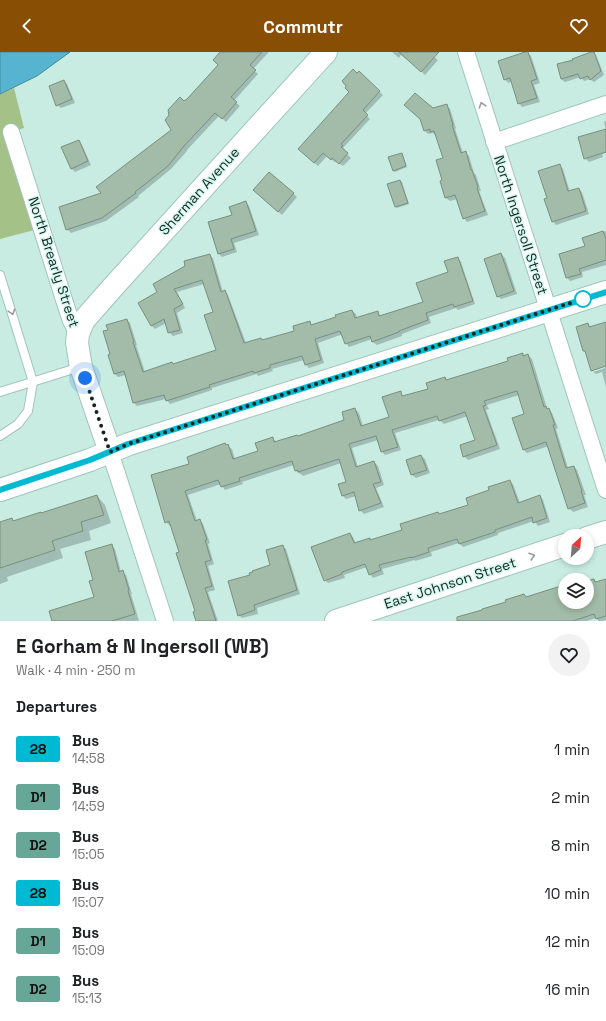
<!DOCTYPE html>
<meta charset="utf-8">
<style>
body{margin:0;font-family:"Space Grotesk",sans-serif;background:#f2f2f2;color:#202124;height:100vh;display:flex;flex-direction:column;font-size:15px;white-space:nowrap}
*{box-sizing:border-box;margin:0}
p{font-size:13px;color:#757577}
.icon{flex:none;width:22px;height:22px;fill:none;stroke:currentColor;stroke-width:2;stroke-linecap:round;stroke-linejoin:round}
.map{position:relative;height:569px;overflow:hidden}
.panel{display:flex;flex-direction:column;background:#fff;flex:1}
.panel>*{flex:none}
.badge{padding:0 8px;border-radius:3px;font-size:14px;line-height:26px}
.needle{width:26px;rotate:26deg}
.buttons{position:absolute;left:558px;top:477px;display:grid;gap:8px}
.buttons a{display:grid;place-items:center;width:36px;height:36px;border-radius:50%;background:#fff;box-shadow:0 2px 6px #0003;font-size:20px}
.you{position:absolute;width:20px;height:20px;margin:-10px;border:3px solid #fff;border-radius:50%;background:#1a73e8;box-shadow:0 0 0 6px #1a73e833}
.map>.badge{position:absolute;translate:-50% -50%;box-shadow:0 0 0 2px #fff}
h2{padding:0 16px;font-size:15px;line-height:36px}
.round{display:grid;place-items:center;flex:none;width:42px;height:42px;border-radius:21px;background:#f2f2f2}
.head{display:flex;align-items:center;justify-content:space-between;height:68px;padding:0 16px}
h1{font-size:19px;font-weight:700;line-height:30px}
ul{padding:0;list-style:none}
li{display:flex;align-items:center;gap:12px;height:48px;padding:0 16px}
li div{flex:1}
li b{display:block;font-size:15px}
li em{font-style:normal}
li .badge{min-width:44px;font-weight:700;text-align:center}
header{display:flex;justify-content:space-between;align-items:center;height:52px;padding:0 16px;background:#884e04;color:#fff;font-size:18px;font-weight:700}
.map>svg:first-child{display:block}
.green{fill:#a4c288}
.water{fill:#56b4d1;stroke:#448a9d}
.shadow{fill:#0003}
.building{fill:#a2bca9;stroke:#77917e}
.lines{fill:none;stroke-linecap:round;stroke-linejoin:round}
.lane-casing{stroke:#a1c4b9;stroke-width:10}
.street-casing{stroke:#a1c4b9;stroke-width:18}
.secondary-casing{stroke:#a1c4b9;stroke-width:24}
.lane{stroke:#fff;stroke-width:8}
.street{stroke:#fff;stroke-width:16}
.secondary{stroke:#fff;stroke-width:22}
.oneway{stroke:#989e9c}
.line-casing{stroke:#fff;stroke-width:9}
.line{stroke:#00bad3;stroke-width:6}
.walk{stroke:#192723;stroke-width:4;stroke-dasharray:0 7.2}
.stop-dot{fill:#fff;stroke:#00bad3;stroke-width:2}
.labels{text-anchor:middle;stroke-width:3;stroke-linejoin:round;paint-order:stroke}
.street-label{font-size:14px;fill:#192723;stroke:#d5f9ef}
</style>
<header><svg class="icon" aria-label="back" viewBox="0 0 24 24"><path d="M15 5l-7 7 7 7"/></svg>Commutr<svg class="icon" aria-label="heart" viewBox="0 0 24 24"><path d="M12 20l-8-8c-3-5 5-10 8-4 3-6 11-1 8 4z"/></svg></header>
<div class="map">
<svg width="606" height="569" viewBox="0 0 606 569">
<rect width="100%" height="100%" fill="#c8ece1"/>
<polygon class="green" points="14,36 24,76 11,80 42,176 0,187 0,42"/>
<polygon class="water" points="0,0 70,0 37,24 0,42"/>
<g class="shadow">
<polygon points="221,0 269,0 253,17 258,22 234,49 240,54 226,70 219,64 187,98 187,99 171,117 138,144 139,145 106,169 71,181 67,177 102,142 172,78 184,50 219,13"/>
<polygon points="392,0 428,0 438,8 425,23 407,6 406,7 401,3 399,6"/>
<polygon points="527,0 531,4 540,31 534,33 540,50 522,55 519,51 512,29 508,31 505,27"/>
<polygon points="593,0 596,3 604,23 594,30 590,27 584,29 581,25 565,30 561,27 558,13 574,9"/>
<polygon points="359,21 383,43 365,62 370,67 343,96 345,98 344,99 351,106 343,114 336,109 335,110 327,104 318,114 303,101 351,40"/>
<polygon points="64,29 67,32 75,51 61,56 57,53"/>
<polygon points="446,53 450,57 456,76 455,77 463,101 465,101 469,104 474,121 476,123 481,139 479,139 488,163 467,170 464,166 457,147 450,149 446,146 441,129 443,129 445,107 437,82 435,83 433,81 428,82 425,79 433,57"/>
<polygon points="606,69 606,101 602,102 603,105 589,110 585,106 606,78 604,70"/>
<polygon points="79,89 82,93 91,113 75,120 71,116"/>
<polygon points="402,102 403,104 407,115 395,120 393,118"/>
<polygon points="560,113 563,117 570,140 579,137 582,140 589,162 556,173 553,169 548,147"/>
<polygon points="269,121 297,145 282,163 258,142"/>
<polygon points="400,129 402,130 409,152 397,156 396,155"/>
<polygon points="246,150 249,154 259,183 234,191 237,200 222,205 219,202 233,163"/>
<polygon points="606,179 606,213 582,220 583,225 570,229 567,226 586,195 583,186"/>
<polygon points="501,202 505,206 517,242 501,247 498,244"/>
<polygon points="209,203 213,206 223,240 225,239 228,243 246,291 261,287 263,289 296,280 310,271 313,274 337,266 352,259 356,262 357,266 377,260 381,264 424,250 449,221 458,206 461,210 475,252 458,258 456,256 429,265 431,271 402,282 402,284 377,293 373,290 372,287 349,295 346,291 343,282 318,291 324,311 309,316 305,312 304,308 272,317 273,319 258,324 257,322 212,336 212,338 170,352 166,347 137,354 134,351 126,323 118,325 115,322 109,304 111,303 127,268 130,271 137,293 136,293 145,320 174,313 217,299 214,260 204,232 177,240 185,256 177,261 183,281 173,284 169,280 166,271 155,277 152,274 140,251 159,241"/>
<polygon points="606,271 606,335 602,320 596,322 593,320 605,316 604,314 593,318 593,319 587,302 584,299 588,272 591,276"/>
<polygon points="522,302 525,304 528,303 532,307 547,356 552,361 558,376 556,377 568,416 574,415 577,418 586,443 584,443 588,455 573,460 569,456 549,394 527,401 524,398 525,362 519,343 487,353 489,357 486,358 500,397 468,408 464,404 477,389 468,364 444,372 439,368 395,381 401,398 385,403 381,399 378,388 352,396 358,415 374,410 378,414 384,433 376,436 384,455 364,462 360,458 356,444 346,447 342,443 348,430 341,411 303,424 301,422 300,422 296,419 294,413 242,430 243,432 225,438 222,434 221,432 188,443 197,469 200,468 203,472 210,491 208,492 214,512 208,514 215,538 208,540 218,569 197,569 196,560 180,501 171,473 170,474 166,470 191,412 228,394 232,397 235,407 259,400 273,387 277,390 298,385 346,369 355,357 359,361 363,374 390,366 400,341 404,345 429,337 444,326 447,329 509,310"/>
<polygon points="421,404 425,407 430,421 416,426 412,423 407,408"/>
<polygon points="509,429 513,432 520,451 540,444 543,448 550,470 538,474 534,469 498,481 498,483 463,495 459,491 431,500 432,504 415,509 415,508 382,517 384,522 373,526 370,522 367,515 344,523 345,526 328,531 325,528 350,482 353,485 356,492 369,487 371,489 403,479 438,461 440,462 469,454 490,439"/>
<polygon points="97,444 105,453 111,471 89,479 91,488 60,497 63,506 7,525 8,529 0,532 0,471 14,470 42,462"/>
<polygon points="112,494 115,497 121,520 122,520 126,523 132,542 131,542 139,569 53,569 95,546 94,529"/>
<polygon points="282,494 286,497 300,542 257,556 258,562 242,566 239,563 251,523 272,514"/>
<polygon points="594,528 597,531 606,529 606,568 603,569 599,569 596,566 587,569 456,569 472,564 524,543 527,546 565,534 565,550 587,550 587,530"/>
</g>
<g class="building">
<polygon points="220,0 262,0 250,13 256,18 231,45 237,50 222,67 215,61 184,94 168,114 135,140 136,141 102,166 66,178 59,155 101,141 96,135 171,78 165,68 169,63 168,58 180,45 184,49 187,47 218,13 213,8"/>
<polygon points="399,0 439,0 421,20"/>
<polygon points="525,0 528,0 537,27 531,29 537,46 518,52 510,26 504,28 498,9"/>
<polygon points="591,0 594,0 601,19 590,28 588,24 580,27 578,22 561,27 557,12 573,8 572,7"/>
<polygon points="353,17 357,21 359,19 380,39 363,58 368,63 341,92 343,94 341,95 348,101 339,112 332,106 331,108 323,101 314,111 298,97 349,40 345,36 346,34 342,29"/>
<polygon points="64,28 72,47 56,54 49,34"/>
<polygon points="415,41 433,56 447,52 453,73 452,73 461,101 466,99 471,118 472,118 478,135 477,136 485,159 463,167 455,143 445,146 440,129 442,128 436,108 443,106 434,79 430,80 430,77 424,79 420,67 404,53"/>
<polygon points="606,77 606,100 584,107 578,85"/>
<polygon points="79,88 88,109 71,117 61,95"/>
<polygon points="402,101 406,114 393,119 388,105"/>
<polygon points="560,112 568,139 579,136 586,159 552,170 544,147 547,146 538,119"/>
<polygon points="269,120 294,141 278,160 253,138"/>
<polygon points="400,128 408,151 395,155 387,132"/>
<polygon points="246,149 256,179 231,187 234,197 218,202 208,170 232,163 229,155"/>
<polygon points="603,179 606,187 606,208 579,217 581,222 566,226 559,202 585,194 582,186"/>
<polygon points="501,201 514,239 497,245 484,207"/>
<polygon points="210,202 221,240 225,238 244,291 261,286 262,288 294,279 293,274 310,269 311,273 336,265 335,263 352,258 355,266 378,259 379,264 392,260 423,250 416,231 448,220 444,209 458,205 473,249 454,255 453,252 426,261 428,268 399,279 399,280 372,290 370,284 345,292 340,279 315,287 321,308 305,313 302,304 270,313 270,316 254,321 253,319 209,333 210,335 166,349 164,343 133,351 124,319 114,322 108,303 110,302 103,279 108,278 106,273 127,267 134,290 133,290 143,320 172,310 173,312 216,298 204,263 213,260 202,228 174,237 183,252 174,257 180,278 168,281 164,267 151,274 138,251 157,240 153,232 185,214 184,209"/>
<polygon points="606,270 606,314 591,319 585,299 583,299 576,275 588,271 589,275"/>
<polygon points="523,301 523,304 528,302 544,355 546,354 547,357 549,356 555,373 553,373 566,416 574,414 582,439 581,439 585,451 568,457 546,390 523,398 512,366 524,362 517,339 484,349 486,353 483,354 497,393 463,405 460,393 475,388 465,360 439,369 437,364 392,378 398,395 381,400 376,384 349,392 356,415 374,409 381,430 373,432 381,451 359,459 354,440 342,444 338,432 346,430 339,407 298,420 298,418 295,419 292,409 239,426 240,429 221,435 218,428 185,439 195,469 200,467 207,488 205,488 211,508 205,510 212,534 205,536 216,569 196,569 193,560 195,559 176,501 179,500 169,469 165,471 151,423 189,412 187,405 225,391 226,393 228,392 233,407 258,399 255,391 273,385 274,390 297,383 298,384 344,368 342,360 355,356 361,374 389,365 382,345 401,339 402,344 428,337 426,331 445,325 446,328 508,309 507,306"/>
<polygon points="421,403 427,418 411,423 406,408"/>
<polygon points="510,428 518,451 540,443 547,466 533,471 532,465 495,478 495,480 459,492 457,487 428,496 429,500 411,506 411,505 379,513 381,518 369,523 365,512 342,520 342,522 324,529 311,495 350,481 354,491 370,486 370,488 402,478 400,472 438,460 439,462 468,453 466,446 489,438 488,435"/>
<polygon points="97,443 104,463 81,470 83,479 52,489 55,498 0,516 0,470 12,466 13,469 41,460 41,461"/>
<polygon points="112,492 119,520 123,518 129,538 128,539 135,562 112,569 52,569 49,559 94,545 89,529 93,528 85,500"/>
<polygon points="283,493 297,538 254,553 255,558 238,564 228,529 250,523 249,521 253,520 252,519 270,513 266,498"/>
<polygon points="580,522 582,528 565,528 565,550 587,550 587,529 594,527 595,530 606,527 606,564 596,567 594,562 573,569 457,569 457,565 482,558 482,557 506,550 505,548 524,542 526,545 564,533 563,528"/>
</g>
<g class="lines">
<g class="lane-casing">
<g id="lane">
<polyline points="0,223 33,330 28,359 18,372 0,384"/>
<polyline points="0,340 80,315"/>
</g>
</g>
<g class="street-casing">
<g id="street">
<polyline points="466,0 606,438"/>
<polyline points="11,80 66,254 71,269 78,282"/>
<polyline points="494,90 606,52"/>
<polyline points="110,400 165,569"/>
</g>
</g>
<g class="secondary-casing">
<g id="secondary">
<polyline points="110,400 81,315 77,291 78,282 84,268 113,235 326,0"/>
<polyline points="0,438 90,408 129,392 606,240"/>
<polyline points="587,486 606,480"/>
<polyline points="336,569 565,493"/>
</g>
</g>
<use href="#lane" class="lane"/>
<use href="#street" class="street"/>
<use href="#secondary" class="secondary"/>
</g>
<defs><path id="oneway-chevron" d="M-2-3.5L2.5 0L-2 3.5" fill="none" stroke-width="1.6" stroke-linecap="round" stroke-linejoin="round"/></defs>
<g class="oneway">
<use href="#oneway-chevron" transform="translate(482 53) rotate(-108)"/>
<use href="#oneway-chevron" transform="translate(12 260) rotate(73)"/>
<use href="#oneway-chevron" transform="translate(532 504) rotate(-18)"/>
</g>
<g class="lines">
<g class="line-casing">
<polyline id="line" points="0,438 90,408 128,392 606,240"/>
</g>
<use href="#line" class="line"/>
<polyline class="walk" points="85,326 110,400 128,392 583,247"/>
</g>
<circle class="stop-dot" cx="583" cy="247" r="8"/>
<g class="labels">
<g class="street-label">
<text transform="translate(199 139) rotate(-48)" y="5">Sherman Avenue</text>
<text transform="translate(521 173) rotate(72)" y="5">North Ingersoll Street</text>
<text transform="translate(54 210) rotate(72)" y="5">North Brearly Street</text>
<text transform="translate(450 531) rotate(-18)" y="5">East Johnson Street</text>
</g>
</g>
</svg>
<div class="buttons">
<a><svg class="needle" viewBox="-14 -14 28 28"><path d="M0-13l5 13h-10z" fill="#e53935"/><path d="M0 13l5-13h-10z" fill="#757577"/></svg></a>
<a><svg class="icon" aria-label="layers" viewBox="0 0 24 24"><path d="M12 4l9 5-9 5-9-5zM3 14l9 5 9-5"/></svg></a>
</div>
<div class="you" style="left:85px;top:326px"></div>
</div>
<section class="panel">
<div class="head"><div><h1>E Gorham &amp; N Ingersoll (WB)</h1><p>Walk · 4 min · 250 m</p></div><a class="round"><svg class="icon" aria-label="heart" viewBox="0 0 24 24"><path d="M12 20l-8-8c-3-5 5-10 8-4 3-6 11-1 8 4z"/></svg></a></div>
<h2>Departures</h2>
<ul>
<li><span class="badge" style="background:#00bad3;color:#111">28</span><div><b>Bus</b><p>14:58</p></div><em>1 min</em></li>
<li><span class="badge" style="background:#67a797;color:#111">D1</span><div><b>Bus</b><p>14:59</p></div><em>2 min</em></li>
<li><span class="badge" style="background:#67a797;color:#111">D2</span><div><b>Bus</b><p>15:05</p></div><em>8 min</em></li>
<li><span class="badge" style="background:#00bad3;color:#111">28</span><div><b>Bus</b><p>15:07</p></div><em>10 min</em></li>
<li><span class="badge" style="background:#67a797;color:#111">D1</span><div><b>Bus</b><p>15:09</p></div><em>12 min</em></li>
<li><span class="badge" style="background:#67a797;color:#111">D2</span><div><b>Bus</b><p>15:13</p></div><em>16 min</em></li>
</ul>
</section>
